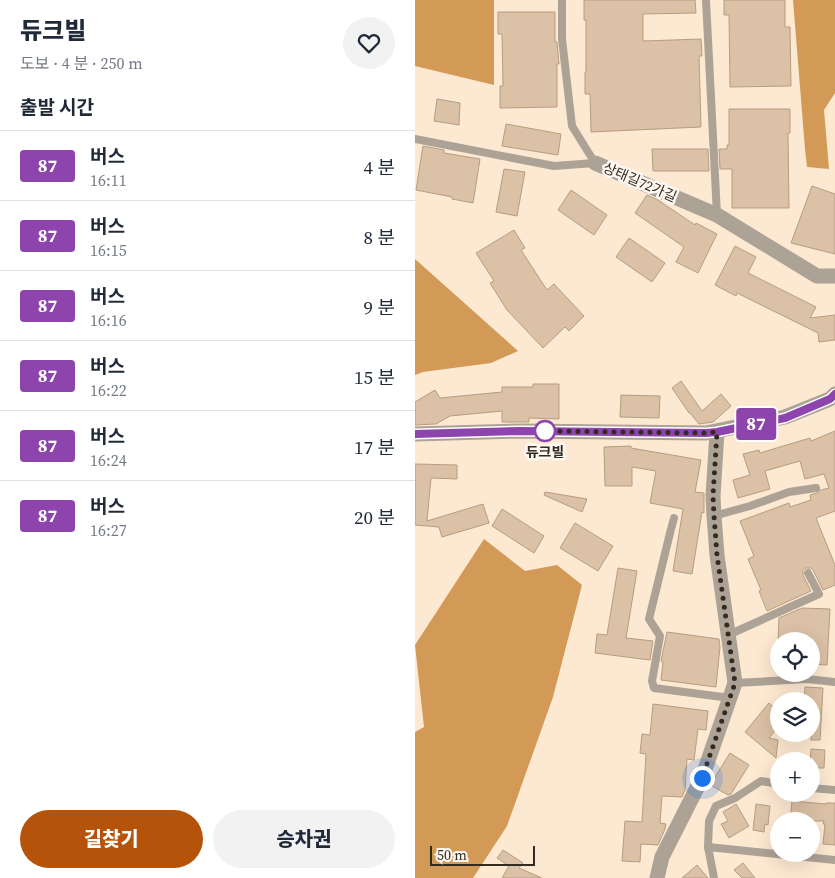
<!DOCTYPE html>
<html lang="ko">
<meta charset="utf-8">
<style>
body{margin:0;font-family:"Source Serif 4","Noto Sans KR",serif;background:#f2f2f3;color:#1f2937;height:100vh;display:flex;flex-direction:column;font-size:19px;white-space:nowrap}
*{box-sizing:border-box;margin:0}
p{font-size:16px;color:#747a83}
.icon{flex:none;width:28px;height:28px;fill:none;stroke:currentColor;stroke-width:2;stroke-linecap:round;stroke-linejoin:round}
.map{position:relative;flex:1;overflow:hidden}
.details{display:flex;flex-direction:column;background:#fff;width:415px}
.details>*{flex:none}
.badge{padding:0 10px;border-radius:4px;font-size:18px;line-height:32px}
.tools{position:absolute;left:355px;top:632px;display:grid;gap:10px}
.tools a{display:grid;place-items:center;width:50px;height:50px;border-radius:50%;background:#fff;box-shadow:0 5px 20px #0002;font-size:25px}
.scale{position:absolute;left:15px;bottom:12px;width:105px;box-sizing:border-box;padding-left:5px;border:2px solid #342a1f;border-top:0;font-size:14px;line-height:18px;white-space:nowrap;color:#342a1f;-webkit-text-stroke:4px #fdf8f2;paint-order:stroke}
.you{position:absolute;width:25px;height:25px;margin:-12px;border:4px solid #fff;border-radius:50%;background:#1a73e8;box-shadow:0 0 0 8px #1a73e833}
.map>.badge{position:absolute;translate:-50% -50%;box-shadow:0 0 0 2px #fff}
h2{padding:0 20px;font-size:19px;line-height:45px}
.round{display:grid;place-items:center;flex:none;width:52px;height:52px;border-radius:26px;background:#f2f2f3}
.summary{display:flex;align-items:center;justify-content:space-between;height:85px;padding:0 20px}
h1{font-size:24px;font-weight:800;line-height:38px}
.cta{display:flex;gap:10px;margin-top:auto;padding:10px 20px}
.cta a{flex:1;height:58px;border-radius:30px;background:#b45309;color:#fff;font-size:20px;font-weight:800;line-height:58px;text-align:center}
.cta a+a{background:#f2f2f3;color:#1f2937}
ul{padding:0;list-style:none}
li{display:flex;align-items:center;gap:15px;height:70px;padding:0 20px;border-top:1px solid #e0e1e3}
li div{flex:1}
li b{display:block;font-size:19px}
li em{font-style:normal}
li .badge{min-width:55px;font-weight:700;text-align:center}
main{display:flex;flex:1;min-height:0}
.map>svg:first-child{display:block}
.forest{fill:#d29a56}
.building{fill:#dbc1a5;stroke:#b59d81}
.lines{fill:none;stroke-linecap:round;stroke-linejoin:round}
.lane{stroke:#ada296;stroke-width:8}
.street{stroke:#ada296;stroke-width:15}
.line-casing{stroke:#fff;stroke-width:11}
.line{stroke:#8e44ad;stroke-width:8}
.walk{stroke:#342a1f;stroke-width:5;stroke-dasharray:0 9}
.stop-dot{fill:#fff;stroke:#8e44ad;stroke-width:2.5}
.labels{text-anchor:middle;stroke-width:5;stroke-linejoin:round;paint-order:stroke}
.street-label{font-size:14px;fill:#342a1f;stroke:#fdf8f2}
.stop-label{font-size:14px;font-weight:bold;fill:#342a1f;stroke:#fdf8f2}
</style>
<main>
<section class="details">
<div class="summary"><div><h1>듀크빌</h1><p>도보 · 4 분 · 250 m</p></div><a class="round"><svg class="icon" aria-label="heart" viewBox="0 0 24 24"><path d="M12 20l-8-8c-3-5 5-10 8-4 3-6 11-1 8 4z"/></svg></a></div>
<h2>출발 시간</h2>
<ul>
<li><span class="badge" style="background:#8e44ad;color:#fff">87</span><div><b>버스</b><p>16:11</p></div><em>4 분</em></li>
<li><span class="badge" style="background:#8e44ad;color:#fff">87</span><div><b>버스</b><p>16:15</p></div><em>8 분</em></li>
<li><span class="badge" style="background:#8e44ad;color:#fff">87</span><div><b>버스</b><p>16:16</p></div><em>9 분</em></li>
<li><span class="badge" style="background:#8e44ad;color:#fff">87</span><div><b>버스</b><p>16:22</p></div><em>15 분</em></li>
<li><span class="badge" style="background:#8e44ad;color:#fff">87</span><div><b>버스</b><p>16:24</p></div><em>17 분</em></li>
<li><span class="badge" style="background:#8e44ad;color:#fff">87</span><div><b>버스</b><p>16:27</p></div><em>20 분</em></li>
</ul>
<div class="cta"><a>길찾기</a><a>승차권</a></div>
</section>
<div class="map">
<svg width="420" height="878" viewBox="0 0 420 878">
<rect width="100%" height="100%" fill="#fde8d1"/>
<g class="forest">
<polygon points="0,0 79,0 79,85 0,66"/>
<polygon points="378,0 420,0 420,93 409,110 414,169 392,167 390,149"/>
<polygon points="0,259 103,351 76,363 8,372 0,375"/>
<polygon points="69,539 110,571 142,565 167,585 138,697 92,826 58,878 0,878 0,732 9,727 0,645"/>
</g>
<g class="building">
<polygon points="169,0 280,0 281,13 228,14 228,41 286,39 287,56 284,56 286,127 176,132 175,94 170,94 170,72 171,72 171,20 169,20"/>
<polygon points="309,0 370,0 370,27 375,27 376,86 315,87 314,15 309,15"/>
<polygon points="83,12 140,12 140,42 142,42 144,64 142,64 142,107 85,108 85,86 88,86 87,34 83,34"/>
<polygon points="22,99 45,103 44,125 19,121"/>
<polygon points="314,109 375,109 375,133 373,133 374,208 317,208 317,169 305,169 304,149 312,149 312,145 314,145"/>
<polygon points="91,124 146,134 143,155 87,146"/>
<polygon points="8,146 29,150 29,153 65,159 58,203 37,199 37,197 1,190"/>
<polygon points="237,149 293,149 294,171 238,171"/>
<polygon points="89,169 110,172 102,216 81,212"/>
<polygon points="397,186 420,194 420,254 376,243"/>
<polygon points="156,190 192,215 179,235 143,210"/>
<polygon points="232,195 243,200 280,225 281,223 302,234 283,273 261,262 269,247 220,213"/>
<polygon points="99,230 110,248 106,250 132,290 139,284 169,316 154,331 150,327 128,348 92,310 75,283 79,281 61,253"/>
<polygon points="214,238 250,263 237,282 201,257"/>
<polygon points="320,246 341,257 333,273 401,307 395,318 420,315 420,340 404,342 403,333 322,293 321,296 300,285"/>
<polygon points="266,381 287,411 306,394 316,406 298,422 284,424 275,413 274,413 257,388"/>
<polygon points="118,384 144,384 144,419 114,418 114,422 87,422 87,411 35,416 21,424 0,425 0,402 20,390 25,398 87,392 87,387 118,387"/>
<polygon points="206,395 245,396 244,418 205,417"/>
<polygon points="420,431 420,511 401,518 420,565 420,585 408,590 398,570 396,568 391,568 388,570 388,575 396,591 352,611 344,591 346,590 333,559 339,556 325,521 374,503 375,507 396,500 395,495 402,493 406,490 414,488 409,474 390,479 385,461 350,471 355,489 323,498 318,480 335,475 328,454 344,450 345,453 395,438 396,441"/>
<polygon points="216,446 216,448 286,460 280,492 289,493 289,513 287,512 277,574 258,571 268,509 235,503 241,471 217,467 217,486 190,486 189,447"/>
<polygon points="0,464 42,465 42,479 16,478 12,521 68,504 74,523 27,537 24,527 0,525"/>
<polygon points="130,492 172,499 167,512 129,495"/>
<polygon points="87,509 129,536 119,553 77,526"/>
<polygon points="160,523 198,546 183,571 145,548"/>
<polygon points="203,568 222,571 211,638 238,641 235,660 180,653 182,634 192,635"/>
<polygon points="387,608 415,609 412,665 396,664 396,641 363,641 364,618"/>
<polygon points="252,632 304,639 305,647 301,687 246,680 248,662 246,661"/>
<polygon points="390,687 408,688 405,740 396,740 396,701 389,701"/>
<polygon points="354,703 364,712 364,726 354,738 363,740 361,758 330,732"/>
<polygon points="238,704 293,711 291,730 283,729 279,760 272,759 270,790 267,797 247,796 245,823 251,824 250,829 243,845 226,844 225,862 207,861 210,821 227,822 231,754 225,753 227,734 235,735"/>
<polygon points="396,749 410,750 409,768 396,768 396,761 395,761"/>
<polygon points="315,753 334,765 316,794 313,795 295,785"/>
<polygon points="377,801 411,804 411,803 420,803 420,845 408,844 410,824 408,824 409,821 375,821"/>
<polygon points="321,804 334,826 314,838 306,824 313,821 308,812"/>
<polygon points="341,804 355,806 353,825 350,824 349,832 338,830"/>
<polygon points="88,850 108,863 104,868 127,878 87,878 94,866 82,858"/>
<polygon points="328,863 340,878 327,878 319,870"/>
<polygon points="282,865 293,878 267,878"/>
</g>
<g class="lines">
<g class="lane">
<polyline points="291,0 302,215"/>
<polyline points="0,139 139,166 180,163 157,126 147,39 147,0"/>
<polyline points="299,516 335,506 374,492 401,488"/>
<polyline points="259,518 256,529 234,619 245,636 237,681 239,688 315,698"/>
<polyline points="313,635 404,594 393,573"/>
<polyline points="320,683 392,679 420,682"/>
<polyline points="396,788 420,790"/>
<polyline points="293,847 420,860"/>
<polyline points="299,878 293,847 294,821 301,806 320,798 346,781 364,784"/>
</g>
<g class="street">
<polyline points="180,163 302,215 402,276 420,276"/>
<polyline points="0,434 106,431 291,433 370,417 415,399 420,394"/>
<polyline points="242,878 247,857 287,778 320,683 302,555 299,516 298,496 302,432"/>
</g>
</g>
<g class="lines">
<g class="line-casing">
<polyline id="line" points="0,434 106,431 291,433 302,432 370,418 415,399 420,394"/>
</g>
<use href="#line" class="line"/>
<polyline class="walk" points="130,431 124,431 291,433 302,432 298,496 299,516 302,555 320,683 287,778"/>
</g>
<circle class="stop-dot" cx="130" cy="431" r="10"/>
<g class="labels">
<g class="street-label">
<text transform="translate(225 182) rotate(23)" y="5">상태길72가길</text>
</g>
<g class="stop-label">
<text x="130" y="457">듀크빌</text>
</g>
</g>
</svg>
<div class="tools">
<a><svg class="icon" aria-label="locate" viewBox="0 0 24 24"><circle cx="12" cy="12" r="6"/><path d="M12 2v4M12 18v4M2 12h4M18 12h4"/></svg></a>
<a><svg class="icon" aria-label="layers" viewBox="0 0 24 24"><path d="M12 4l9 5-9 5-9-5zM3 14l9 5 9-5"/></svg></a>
<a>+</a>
<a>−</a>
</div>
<div class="scale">50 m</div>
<div class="you" style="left:287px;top:778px"></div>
<b class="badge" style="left:341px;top:424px;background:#8e44ad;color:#fff">87</b>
</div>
</main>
